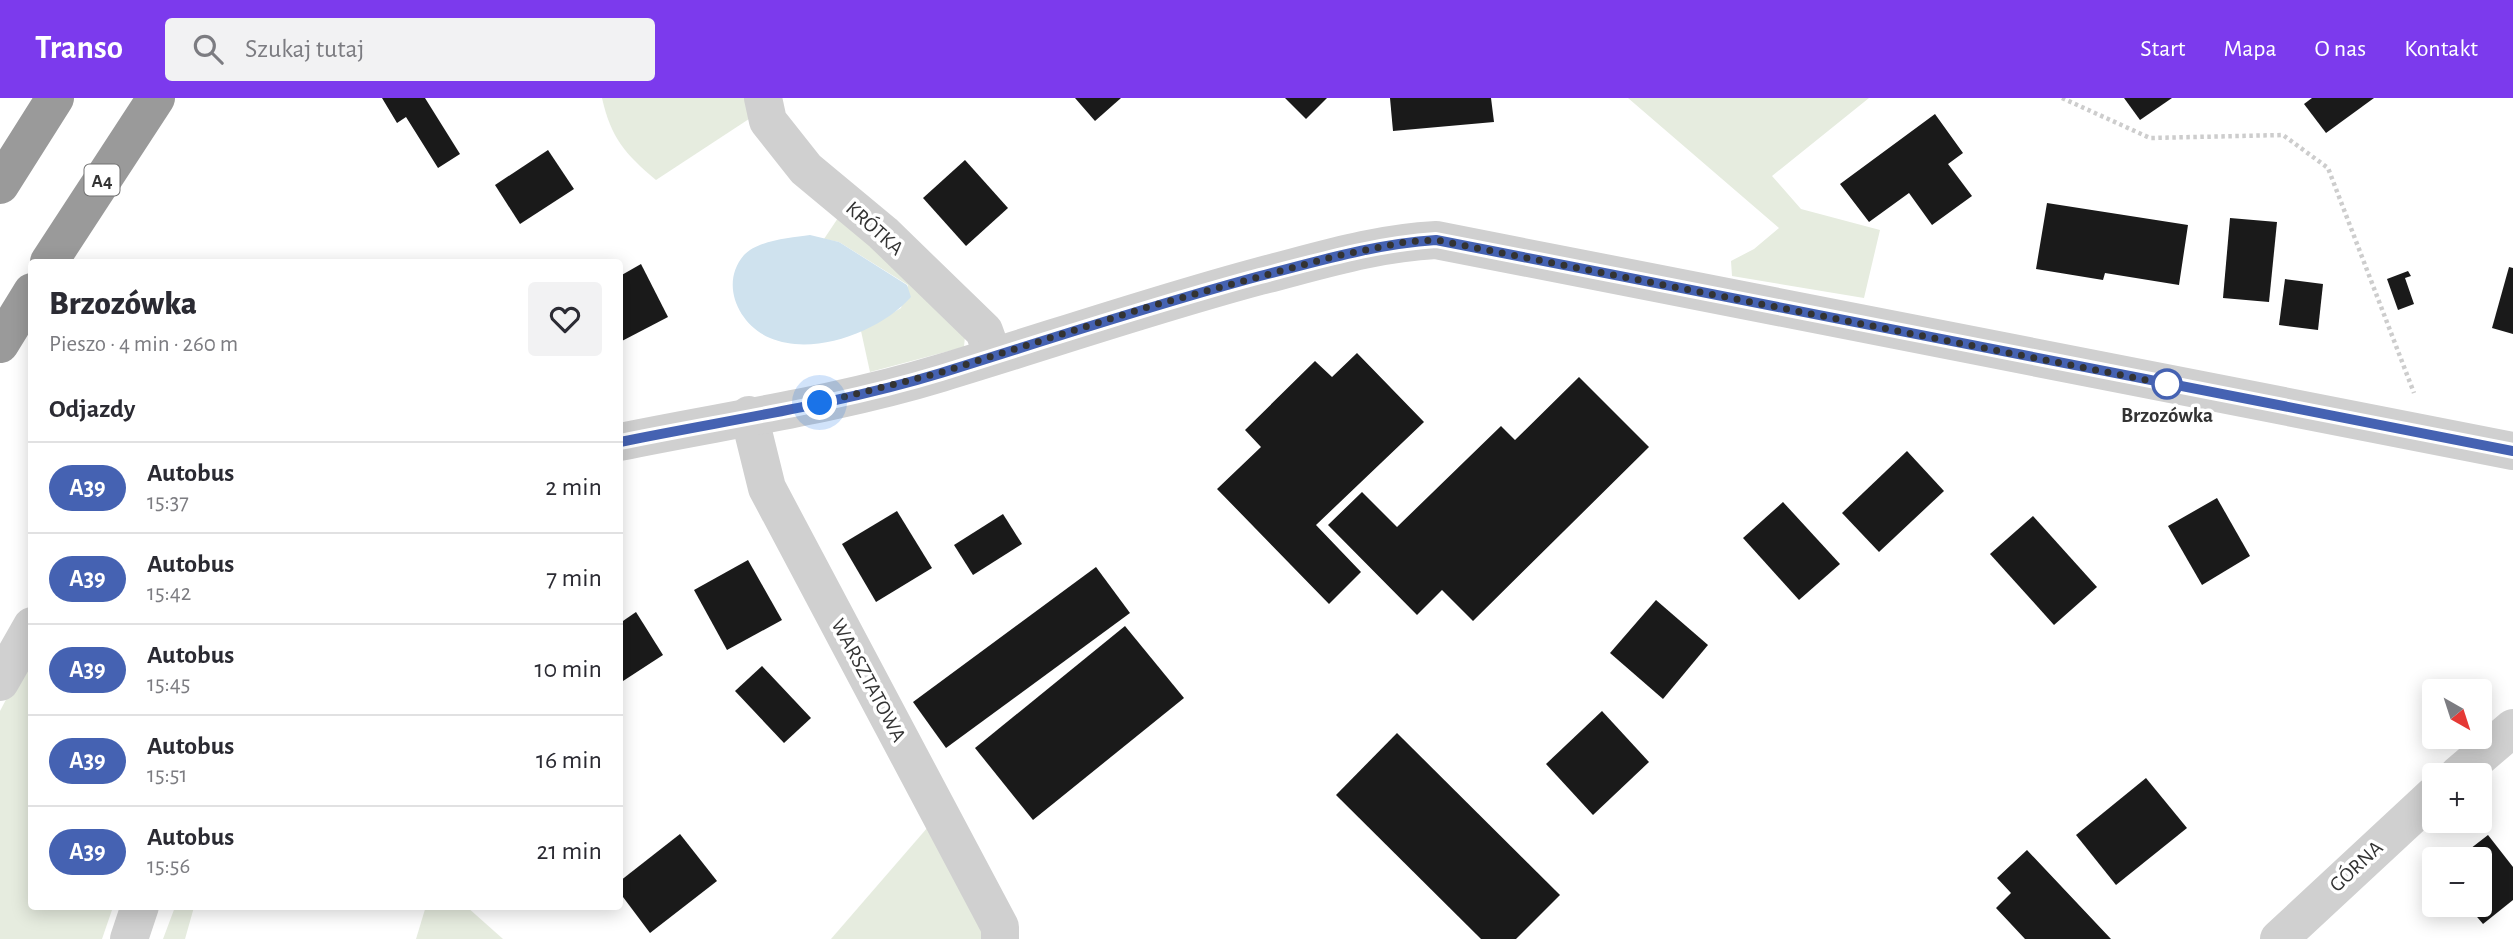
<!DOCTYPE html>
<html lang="pl">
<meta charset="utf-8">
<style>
body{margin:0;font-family:"Alegreya Sans",sans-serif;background:#f2f2f3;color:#2b2b33;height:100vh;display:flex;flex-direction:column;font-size:26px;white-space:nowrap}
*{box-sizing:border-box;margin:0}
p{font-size:23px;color:#7c7c81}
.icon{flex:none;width:38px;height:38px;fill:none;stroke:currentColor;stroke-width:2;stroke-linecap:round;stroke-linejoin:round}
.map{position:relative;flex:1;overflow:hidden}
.details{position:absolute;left:28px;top:161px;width:595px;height:651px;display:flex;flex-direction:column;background:#fff;border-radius:7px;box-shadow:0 4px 18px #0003}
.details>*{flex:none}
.badge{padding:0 14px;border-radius:23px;font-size:24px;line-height:46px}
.needle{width:46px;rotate:141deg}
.controls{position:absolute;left:2422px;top:581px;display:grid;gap:14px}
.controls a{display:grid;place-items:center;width:70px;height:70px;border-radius:7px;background:#fff;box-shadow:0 4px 18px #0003;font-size:35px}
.you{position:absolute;width:35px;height:35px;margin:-18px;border:5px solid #fff;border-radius:50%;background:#1a73e8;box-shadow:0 0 0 10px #1a73e833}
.map>.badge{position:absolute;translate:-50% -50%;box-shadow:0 0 0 4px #fff}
h2{padding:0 21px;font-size:26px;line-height:63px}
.round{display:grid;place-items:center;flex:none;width:74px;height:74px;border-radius:7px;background:#f2f2f3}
.overview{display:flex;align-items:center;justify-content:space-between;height:119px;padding:0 21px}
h1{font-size:33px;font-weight:800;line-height:52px}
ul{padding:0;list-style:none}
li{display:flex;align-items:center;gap:21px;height:91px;padding:0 21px;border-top:2px solid #e1e1e2}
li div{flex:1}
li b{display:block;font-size:26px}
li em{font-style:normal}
li .badge{min-width:77px;font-weight:700;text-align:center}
header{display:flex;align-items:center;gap:42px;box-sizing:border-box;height:98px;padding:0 35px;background:#7c3aed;color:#fff}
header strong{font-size:33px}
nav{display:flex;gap:38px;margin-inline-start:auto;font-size:24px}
.search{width:490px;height:63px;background:#f2f2f3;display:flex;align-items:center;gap:18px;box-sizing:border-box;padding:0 24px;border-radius:7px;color:#7c7c81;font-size:26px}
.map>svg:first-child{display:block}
.green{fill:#e6ecdf}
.water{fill:#cfe2ee}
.building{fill:#1a1a1a}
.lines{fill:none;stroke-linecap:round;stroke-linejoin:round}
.path{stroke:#cdcdcd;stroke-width:4.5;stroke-dasharray:3.5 3.5;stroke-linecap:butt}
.minor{stroke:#d0d0d0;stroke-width:38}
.tertiary{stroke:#d0d0d0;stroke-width:38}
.motorway{stroke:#9a9a9a;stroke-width:38}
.line-casing{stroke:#fff;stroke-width:16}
.line{stroke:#4562b2;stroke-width:10}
.walk{stroke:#333;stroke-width:7;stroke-dasharray:0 12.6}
.stop-dot{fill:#fff;stroke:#4562b2;stroke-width:3.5}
.labels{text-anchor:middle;stroke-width:7;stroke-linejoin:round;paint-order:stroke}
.shield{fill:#fff;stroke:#707070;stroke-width:2}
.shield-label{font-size:19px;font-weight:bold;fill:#333}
.street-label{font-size:21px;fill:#333;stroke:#fff}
.stop-label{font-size:21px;font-weight:bold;fill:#333;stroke:#fff}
</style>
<header>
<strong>Transo</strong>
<div class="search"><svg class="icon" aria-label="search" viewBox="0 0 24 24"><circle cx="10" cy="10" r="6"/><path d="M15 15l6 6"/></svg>Szukaj tutaj</div>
<nav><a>Start</a><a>Mapa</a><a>O nas</a><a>Kontakt</a></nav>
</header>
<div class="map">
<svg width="2513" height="841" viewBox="0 0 2513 841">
<rect width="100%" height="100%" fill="#fff"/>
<g class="green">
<path d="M602,0h153l-3,19 -96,63c-31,-26 -45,-42 -54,-82z"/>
<polygon points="1628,0 1869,0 1772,78 1801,111 1880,132 1864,200 1732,178 1731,163 1754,151 1779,130"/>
<polygon points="838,120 910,173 965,238 964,249 870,274 861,233 901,210 908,187 839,144 824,141"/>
<polygon points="31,554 32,808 113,809 102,841 0,841 0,613"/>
<polygon points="928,729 987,841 831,841"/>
<polygon points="426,808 467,809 503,841 416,841"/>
<polygon points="175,809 194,809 185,841 163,841"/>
</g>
<path class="water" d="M810,137l29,7 68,43 4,12c-30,34 -97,60 -141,41 -31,-13 -51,-54 -26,-83 14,-15 46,-17 66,-20z"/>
<g class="building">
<polygon points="382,0 425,0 460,56 438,70 406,19 397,25"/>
<polygon points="1075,0 1121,0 1095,23"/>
<polygon points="1285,0 1327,0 1306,21"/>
<polygon points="1390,0 1491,0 1494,24 1393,33"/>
<polygon points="2124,0 2172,0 2140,22"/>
<polygon points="2312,0 2374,0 2326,35 2304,6"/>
<polygon points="1935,16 1963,55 1948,66 1972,98 1932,127 1909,95 1869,124 1840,86"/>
<polygon points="548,52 574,91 520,126 495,87"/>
<polygon points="965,62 1008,110 966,148 923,100"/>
<polygon points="2047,105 2188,127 2179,187 2105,175 2103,182 2036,171"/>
<polygon points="2230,120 2277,124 2269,204 2223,200"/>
<polygon points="641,166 668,219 620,244 620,178"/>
<polygon points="2509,169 2513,170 2513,236 2492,230"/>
<polygon points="2408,173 2411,178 2405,180 2414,206 2398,212 2387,181"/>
<polygon points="2285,181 2323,186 2318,232 2279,227"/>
<polygon points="1357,255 1424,324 1316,427 1361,474 1329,506 1217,391 1261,349 1245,332 1315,263 1332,279"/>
<polygon points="1579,279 1649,349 1473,523 1442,492 1417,517 1328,427 1362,394 1397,429 1501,328 1515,342"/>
<polygon points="1907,353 1944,393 1879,454 1842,415"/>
<polygon points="2217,400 2250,458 2202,487 2168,428"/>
<polygon points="1783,404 1840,466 1799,502 1743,440"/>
<polygon points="897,413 932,470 876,504 842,446"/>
<polygon points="1003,416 1022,446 973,477 954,447"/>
<polygon points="2033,418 2097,489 2054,527 1990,456"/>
<polygon points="748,462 782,522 727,552 694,492"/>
<polygon points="1096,469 1130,515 946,650 913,604"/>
<polygon points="1656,502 1708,547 1663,601 1610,555"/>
<polygon points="636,514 663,557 620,585 620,525"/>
<polygon points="1125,528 1184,600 1033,722 975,650"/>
<polygon points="762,568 811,620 784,645 735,593"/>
<polygon points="1602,613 1649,664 1593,717 1546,666"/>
<polygon points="1397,635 1560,797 1516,841 1481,841 1336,697"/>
<polygon points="2146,680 2187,730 2116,787 2076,737"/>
<polygon points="680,736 717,783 650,835 620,795 620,783"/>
<polygon points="2488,737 2513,769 2513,802 2483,826 2467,807 2480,807 2480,761 2457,761"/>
<polygon points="2027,752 2111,841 2025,841 1996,810 2011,795 1997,780"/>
</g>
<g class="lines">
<polyline class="path" points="2062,0 2150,40 2283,37 2328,70 2414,295"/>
<g class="minor">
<polyline points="763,0 768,23 806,71 883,135 984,233 993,258"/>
<polyline points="749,317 767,390 1000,829 1000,841"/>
<polyline points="0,584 32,528"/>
<polyline points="2458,677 2513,630"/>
<polyline points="2279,841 2434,697"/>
</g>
<g class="tertiary">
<path d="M620,344c107,-22 216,-37 321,-69 106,-32 211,-68 319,-97 59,-15 115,-33 176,-36l1077,211"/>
<polyline points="129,841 140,808"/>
</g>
<g class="motorway">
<polyline points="0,87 55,0"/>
<polyline points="49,164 156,0"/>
<polyline points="0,246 32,194"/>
</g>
</g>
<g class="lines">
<g class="line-casing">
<path id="line" d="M620,344c107,-22 216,-37 321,-69 106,-33 211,-68 319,-97 59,-15 115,-32 176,-36l1077,211"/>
</g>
<use href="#line" class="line"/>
<polyline class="walk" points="820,305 939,275 1151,208 1336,158 1405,144 1436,142 2167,286"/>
</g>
<circle class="stop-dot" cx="2167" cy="286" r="14"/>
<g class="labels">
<rect class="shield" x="84.5" y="66.5" width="35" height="31" rx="5"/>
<g class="shield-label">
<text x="102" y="89">A4</text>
</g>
<g class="street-label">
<text transform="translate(875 130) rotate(42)" y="7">KRÓTKA</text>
<text transform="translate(869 582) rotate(62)" y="7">WARSZTATOWA</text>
<text transform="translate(2356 768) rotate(-43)" y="7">GÓRNA</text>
</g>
<g class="stop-label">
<text x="2167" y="324">Brzozówka</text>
</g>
</g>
</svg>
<div class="controls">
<a><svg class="needle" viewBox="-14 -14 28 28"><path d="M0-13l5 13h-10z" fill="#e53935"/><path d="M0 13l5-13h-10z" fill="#7c7c81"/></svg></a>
<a>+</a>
<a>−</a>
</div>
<div class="you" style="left:820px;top:305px"></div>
<section class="details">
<div class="overview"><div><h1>Brzozówka</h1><p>Pieszo · 4 min · 260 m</p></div><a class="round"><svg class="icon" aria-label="heart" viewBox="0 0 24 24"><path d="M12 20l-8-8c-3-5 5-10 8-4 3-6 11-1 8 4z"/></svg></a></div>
<h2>Odjazdy</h2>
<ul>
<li><span class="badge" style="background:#4562b2;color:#fff">A39</span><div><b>Autobus</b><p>15:37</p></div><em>2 min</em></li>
<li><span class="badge" style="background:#4562b2;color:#fff">A39</span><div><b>Autobus</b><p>15:42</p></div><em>7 min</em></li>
<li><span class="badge" style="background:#4562b2;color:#fff">A39</span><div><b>Autobus</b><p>15:45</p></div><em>10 min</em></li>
<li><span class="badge" style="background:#4562b2;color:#fff">A39</span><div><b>Autobus</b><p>15:51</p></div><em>16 min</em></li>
<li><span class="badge" style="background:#4562b2;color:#fff">A39</span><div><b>Autobus</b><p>15:56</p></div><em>21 min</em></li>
</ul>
</section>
</div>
